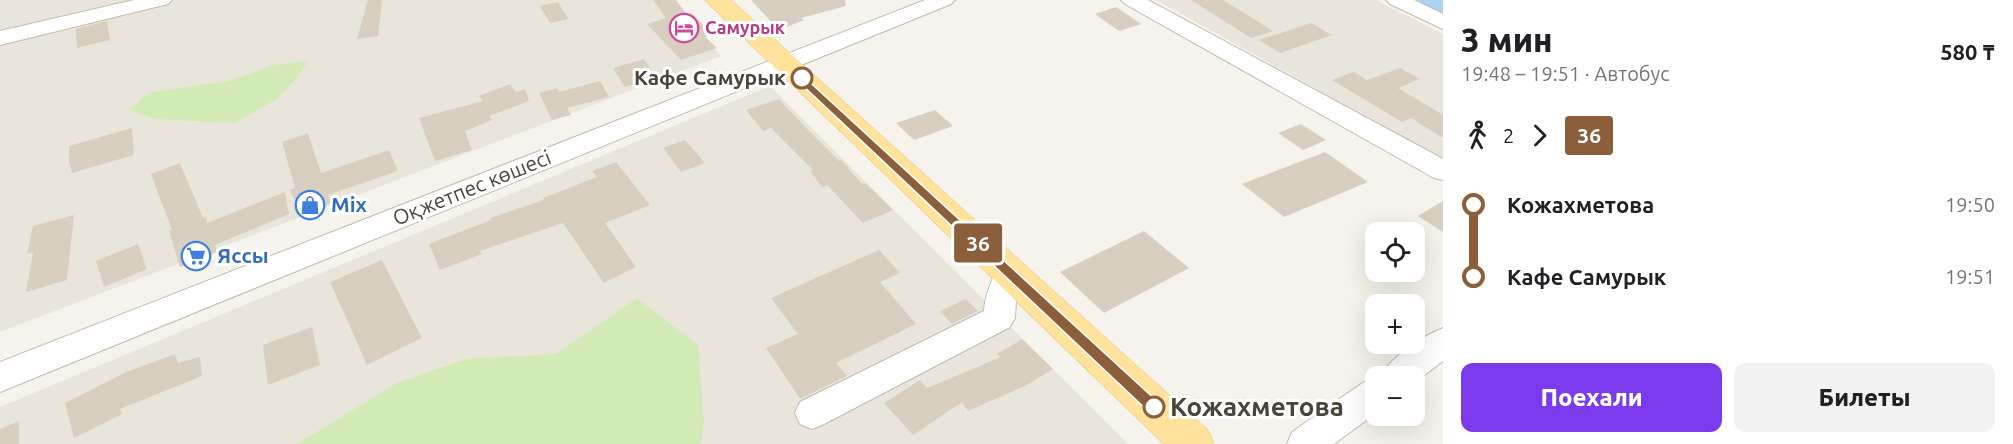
<!DOCTYPE html>
<html lang="ru">
<meta charset="utf-8">
<style>
body{margin:0;font-family:Ubuntu,sans-serif;background:#f2f2f2;color:#202124;height:100vh;display:flex;flex-direction:column;font-size:22px;white-space:nowrap}
*{box-sizing:border-box;margin:0}
p{font-size:20px;color:#757577}
.icon{flex:none;width:33px;height:33px;fill:none;stroke:currentColor;stroke-width:2;stroke-linecap:round;stroke-linejoin:round}
.map{position:relative;flex:1;overflow:hidden}
.sheet{display:flex;flex-direction:column;background:#fff;width:570px}
.sheet>*{flex:none}
.badge{padding:0 12px;border-radius:4px;font-size:21px;line-height:39px}
.buttons{position:absolute;left:1365px;top:222px;display:grid;gap:12px}
.buttons a{display:grid;place-items:center;width:60px;height:60px;border-radius:12px;background:#fff;box-shadow:0 6px 24px #0002;font-size:30px}
.map>.badge{position:absolute;translate:-50% -50%;box-shadow:0 0 0 3px #fff}
.legs{display:flex;align-items:center;gap:9px;height:66px;padding:0 18px;font-size:20px}
.legs p{margin-inline-start:auto}
.overview{display:flex;align-items:center;justify-content:space-between;height:102px;padding:0 18px}
h1{font-size:33px;font-weight:800;line-height:45px}
.button{display:flex;gap:12px;margin-top:auto;padding:12px 18px}
.button a{flex:1;height:69px;border-radius:12px;background:#7c3aed;color:#fff;font-size:24px;font-weight:800;line-height:69px;text-align:center}
.button a+a{background:#f2f2f2;color:#202124}
ul{padding:0 18px;list-style:none}
li{display:flex;align-items:center;gap:21px;height:72px;font-size:22px}
li i{display:grid;place-items:center;width:9px;height:100%;margin:0 8px;background:currentColor}
li i::after{content:'';width:15px;height:15px;margin:-8px;border:4px solid;border-radius:50%;background:#fff}
li p{margin-inline-start:auto}
li:first-child i{background:linear-gradient(#0000 50%,currentColor 0)}
li:last-child i{background:linear-gradient(currentColor 50%,#0000 0)}
main{display:flex;flex:1;min-height:0}
.map>svg:first-child{display:block}
.residential{fill:#eae5da}
.green{fill:#d2eab5}
.lines{fill:none;stroke-linecap:round;stroke-linejoin:round}
.river{fill:#a9d4f2;fill-rule:evenodd}
.building{fill:#d8cfc1}
.minor-casing{stroke:#c2bbae;stroke-width:2}
.major-casing{stroke:#e6c16a;stroke-width:1}
.minor{fill:#fff;fill-rule:evenodd}
.major{fill:#ffe39c;fill-rule:evenodd}
.line-1{fill:#8b5e3c;stroke:#fff;stroke-width:1.5}
.stop-1-dot{fill:#fff;stroke:#8b5e3c;stroke-width:3}
.labels{text-anchor:middle;stroke-width:6;stroke-linejoin:round;paint-order:stroke}
.far-hotel-label{font-size:18px;font-weight:bold;fill:#b23c85;stroke:#fff;text-anchor:start}
.stop-label{font-size:21px;font-weight:bold;fill:#4b4439;stroke:#fff;text-anchor:end}
.street-label{font-size:21px;fill:#4b4439;stroke:#fff}
.shop-label{font-size:21px;font-weight:bold;fill:#366cbe;stroke:#fff;text-anchor:start}
.near-stop-label{font-size:26px;font-weight:bold;fill:#4b4439;stroke:#fff;text-anchor:start}
</style>
<main>
<div class="map">
<svg width="1443" height="444" viewBox="0 0 1443 444">
<rect width="100%" height="100%" fill="#f6f3ec"/>
<g class="residential">
<polygon points="0,0 668,0 721,56 0,332"/>
<polygon points="1156,0 1376,0 1443,34 1443,159"/>
<polygon points="770,86 1128,444 0,444 0,407"/>
</g>
<g class="green">
<polygon points="308,61 299,75 277,99 235,123 155,119 129,110 151,92 229,81 272,65"/>
<polygon points="637,298 698,345 704,422 701,444 297,444 397,383 466,359 556,354"/>
</g>
<g class="lines">
<polygon class="river" points="1417,0 1443,0 1443,14 1421,6"/>
</g>
<g class="building">
<polygon points="368,0 382,0 378,36 357,39"/>
<polygon points="653,0 676,0 687,15 691,13 712,34 705,37 717,48 681,60 647,24 666,18"/>
<polygon points="751,0 845,0 846,6 801,18 804,20 779,30"/>
<polygon points="1191,0 1223,0 1273,31 1251,38"/>
<polygon points="558,2 568,19 550,23 540,6"/>
<polygon points="1116,7 1141,24 1119,31 1095,14"/>
<polygon points="107,21 110,40 77,48 76,29"/>
<polygon points="1311,23 1332,35 1280,53 1259,40"/>
<polygon points="644,59 656,78 625,87 613,68"/>
<polygon points="1400,68 1420,79 1398,88 1443,115 1443,138 1411,118 1402,122 1332,80 1354,72 1367,80"/>
<polygon points="600,81 609,97 567,108 571,115 552,120 539,93 557,88 559,92"/>
<polygon points="510,84 516,92 525,89 529,101 489,116 492,120 465,131 472,150 435,161 419,118 483,101 479,96"/>
<polygon points="779,99 810,132 839,161 841,160 862,184 865,183 893,210 863,223 827,185 822,187 810,171 813,170 771,128 763,131 746,110"/>
<polygon points="935,110 953,126 914,140 896,123"/>
<polygon points="1301,124 1326,140 1303,150 1278,133"/>
<polygon points="132,128 134,155 72,173 69,162 69,146"/>
<polygon points="308,133 321,173 389,150 398,171 328,195 331,203 302,212 301,209 299,210 290,190 295,188 282,142"/>
<polygon points="685,140 705,163 681,172 663,148"/>
<polygon points="1325,152 1368,182 1284,217 1242,184"/>
<polygon points="616,162 650,205 605,223 636,267 604,283 563,223 480,251 482,254 440,270 429,244 491,220 490,218 544,200 543,198 597,177 592,171"/>
<polygon points="180,163 203,218 206,217 207,223 285,192 289,214 215,245 217,252 180,267 169,231 172,230 151,174"/>
<polygon points="1443,201 1443,232 1418,216"/>
<polygon points="74,215 67,280 26,292 33,252 27,254 33,226"/>
<polygon points="1144,231 1189,268 1104,313 1060,272"/>
<polygon points="138,244 147,269 104,287 96,261"/>
<polygon points="879,250 900,273 880,282 916,324 836,363 847,376 800,399 766,348 798,334 771,298"/>
<polygon points="382,260 422,338 367,365 330,282"/>
<polygon points="966,299 978,311 952,324 940,311"/>
<polygon points="312,327 320,365 268,385 263,345"/>
<polygon points="1022,339 1053,369 1025,386 968,411 962,402 913,435 884,403 920,380 927,388 1001,357 997,354"/>
<polygon points="175,354 178,363 200,357 202,376 120,409 122,414 74,438 65,403 126,372"/>
<polygon points="19,421 19,444 0,444 0,429"/>
</g>
<g class="lines">
<g class="minor-casing">
<g id="minor">
<polygon points="134,0 172,0 168,4 0,45 0,31"/>
<polygon points="925,0 955,0 951,4 0,392 0,362"/>
<polygon points="1121,0 1148,0 1443,159 1443,180 1434,178 1125,4"/>
<polygon points="1386,0 1414,0 1443,14 1443,29 1390,4"/>
<path d="M1010,261l11,4 4,8 -9,28 -1,17 -5,9 -186,97 -12,5 -12,-5 -5,-11 5,-11 184,-91c1,-16 8,-32 15,-46z"/>
<path d="M1443,328v33l-29,22v-7h-33c7,-17 44,-41 62,-48z"/>
<polygon points="1376,378 1376,413 1334,444 1287,444 1292,432 1364,382"/>
</g>
</g>
<g class="major-casing">
<polygon id="major" points="705,0 731,0 1208,430 1214,444 1164,444"/>
</g>
<use href="#minor" class="minor"/>
<use href="#major" class="major"/>
</g>
<polygon class="line-1" points="802,75 1159,403 1161,407 1159,412 1154,413 1149,412 798,81 797,78"/>
<defs>
<g id="hotel-ring" transform="scale(1.5)"><circle r="9.5" fill="#fff" stroke="#d1479c" stroke-width="1.5"/><path d="M-6-4.5h1.5V1H6V5H4.5V3h-9V5H-6ZM-4 0a1.8 1.8 0 1 1 3.6 0ZM.5 0V-2.5h3Q6-2.5 6 0Z" fill="#d1479c"/></g>
<g id="shop-ring" transform="scale(1.5)"><circle r="9.5" fill="#fff" stroke="#3f7fe0" stroke-width="1.5"/><path d="M-5-2.5h2.3a2.7 3.5 0 0 1 5.4 0H5L5.5 6h-11ZM-1.5-2.5h3a1.5 2.3 0 0 0-3 0Z" fill="#3f7fe0"/></g>
<g id="supermarket-ring" transform="scale(1.5)"><circle r="9.5" fill="#fff" stroke="#3f7fe0" stroke-width="1.5"/><path d="M-6-5.5h2.5l.6 2H6L4.5 2H-2.5L-4.4-4H-6ZM-1.5 3.2a1.3 1.3 0 1 0 .1 0ZM3 3.2a1.3 1.3 0 1 0 .1 0Z" fill="#3f7fe0"/></g>
</defs>
<g fill-rule="evenodd">
<use href="#hotel-ring" x="684" y="28"/>
<use href="#shop-ring" x="310" y="205"/>
<use href="#supermarket-ring" x="196" y="256"/>
</g>
<g class="stop-1-dot">
<circle cx="802" cy="78" r="10"/>
<circle cx="1154" cy="407" r="10"/>
</g>
<g class="labels">
<g class="far-hotel-label">
<text x="705" y="34">Самурык</text>
</g>
<g class="stop-label">
<text x="786" y="85">Кафе Самурык</text>
</g>
<g class="street-label">
<text transform="translate(472 188) rotate(-22)" y="7">Оқжетпес көшесі</text>
</g>
<g class="shop-label">
<text x="331" y="212">Mix</text>
<text x="217" y="263">Яссы</text>
</g>
<g class="near-stop-label">
<text x="1170" y="416">Кожахметова</text>
</g>
</g>
</svg>
<div class="buttons">
<a><svg class="icon" aria-label="locate" viewBox="0 0 24 24"><circle cx="12" cy="12" r="6"/><path d="M12 2v4M12 18v4M2 12h4M18 12h4"/></svg></a>
<a>+</a>
<a>−</a>
</div>
<b class="badge" style="left:978px;top:243px;background:#8b5e3c;color:#fff">36</b>
</div>
<section class="sheet">
<div class="overview"><div><h1>3 мин</h1><p>19:48 – 19:51 · Автобус</p></div><b>580 ₸</b></div>
<div class="legs"><svg class="icon" aria-label="walk" viewBox="0 0 24 24"><circle cx="13" cy="4" r="2"/><path d="M13 8l-2 6 4 7M11 14l-3 7M7 12l3-4h3l4 4"/></svg>2<svg class="icon" aria-label="forward" viewBox="0 0 24 24"><path d="M9 5l7 7-7 7"/></svg><b class="badge" style="background:#8b5e3c;color:#fff">36</b></div>
<ul>
<li><i style="color:#8b5e3c"></i><b>Кожахметова</b><p>19:50</p></li>
<li><i style="color:#8b5e3c"></i><b>Кафе Самурык</b><p>19:51</p></li>
</ul>
<div class="button"><a>Поехали</a><a>Билеты</a></div>
</section>
</main>
